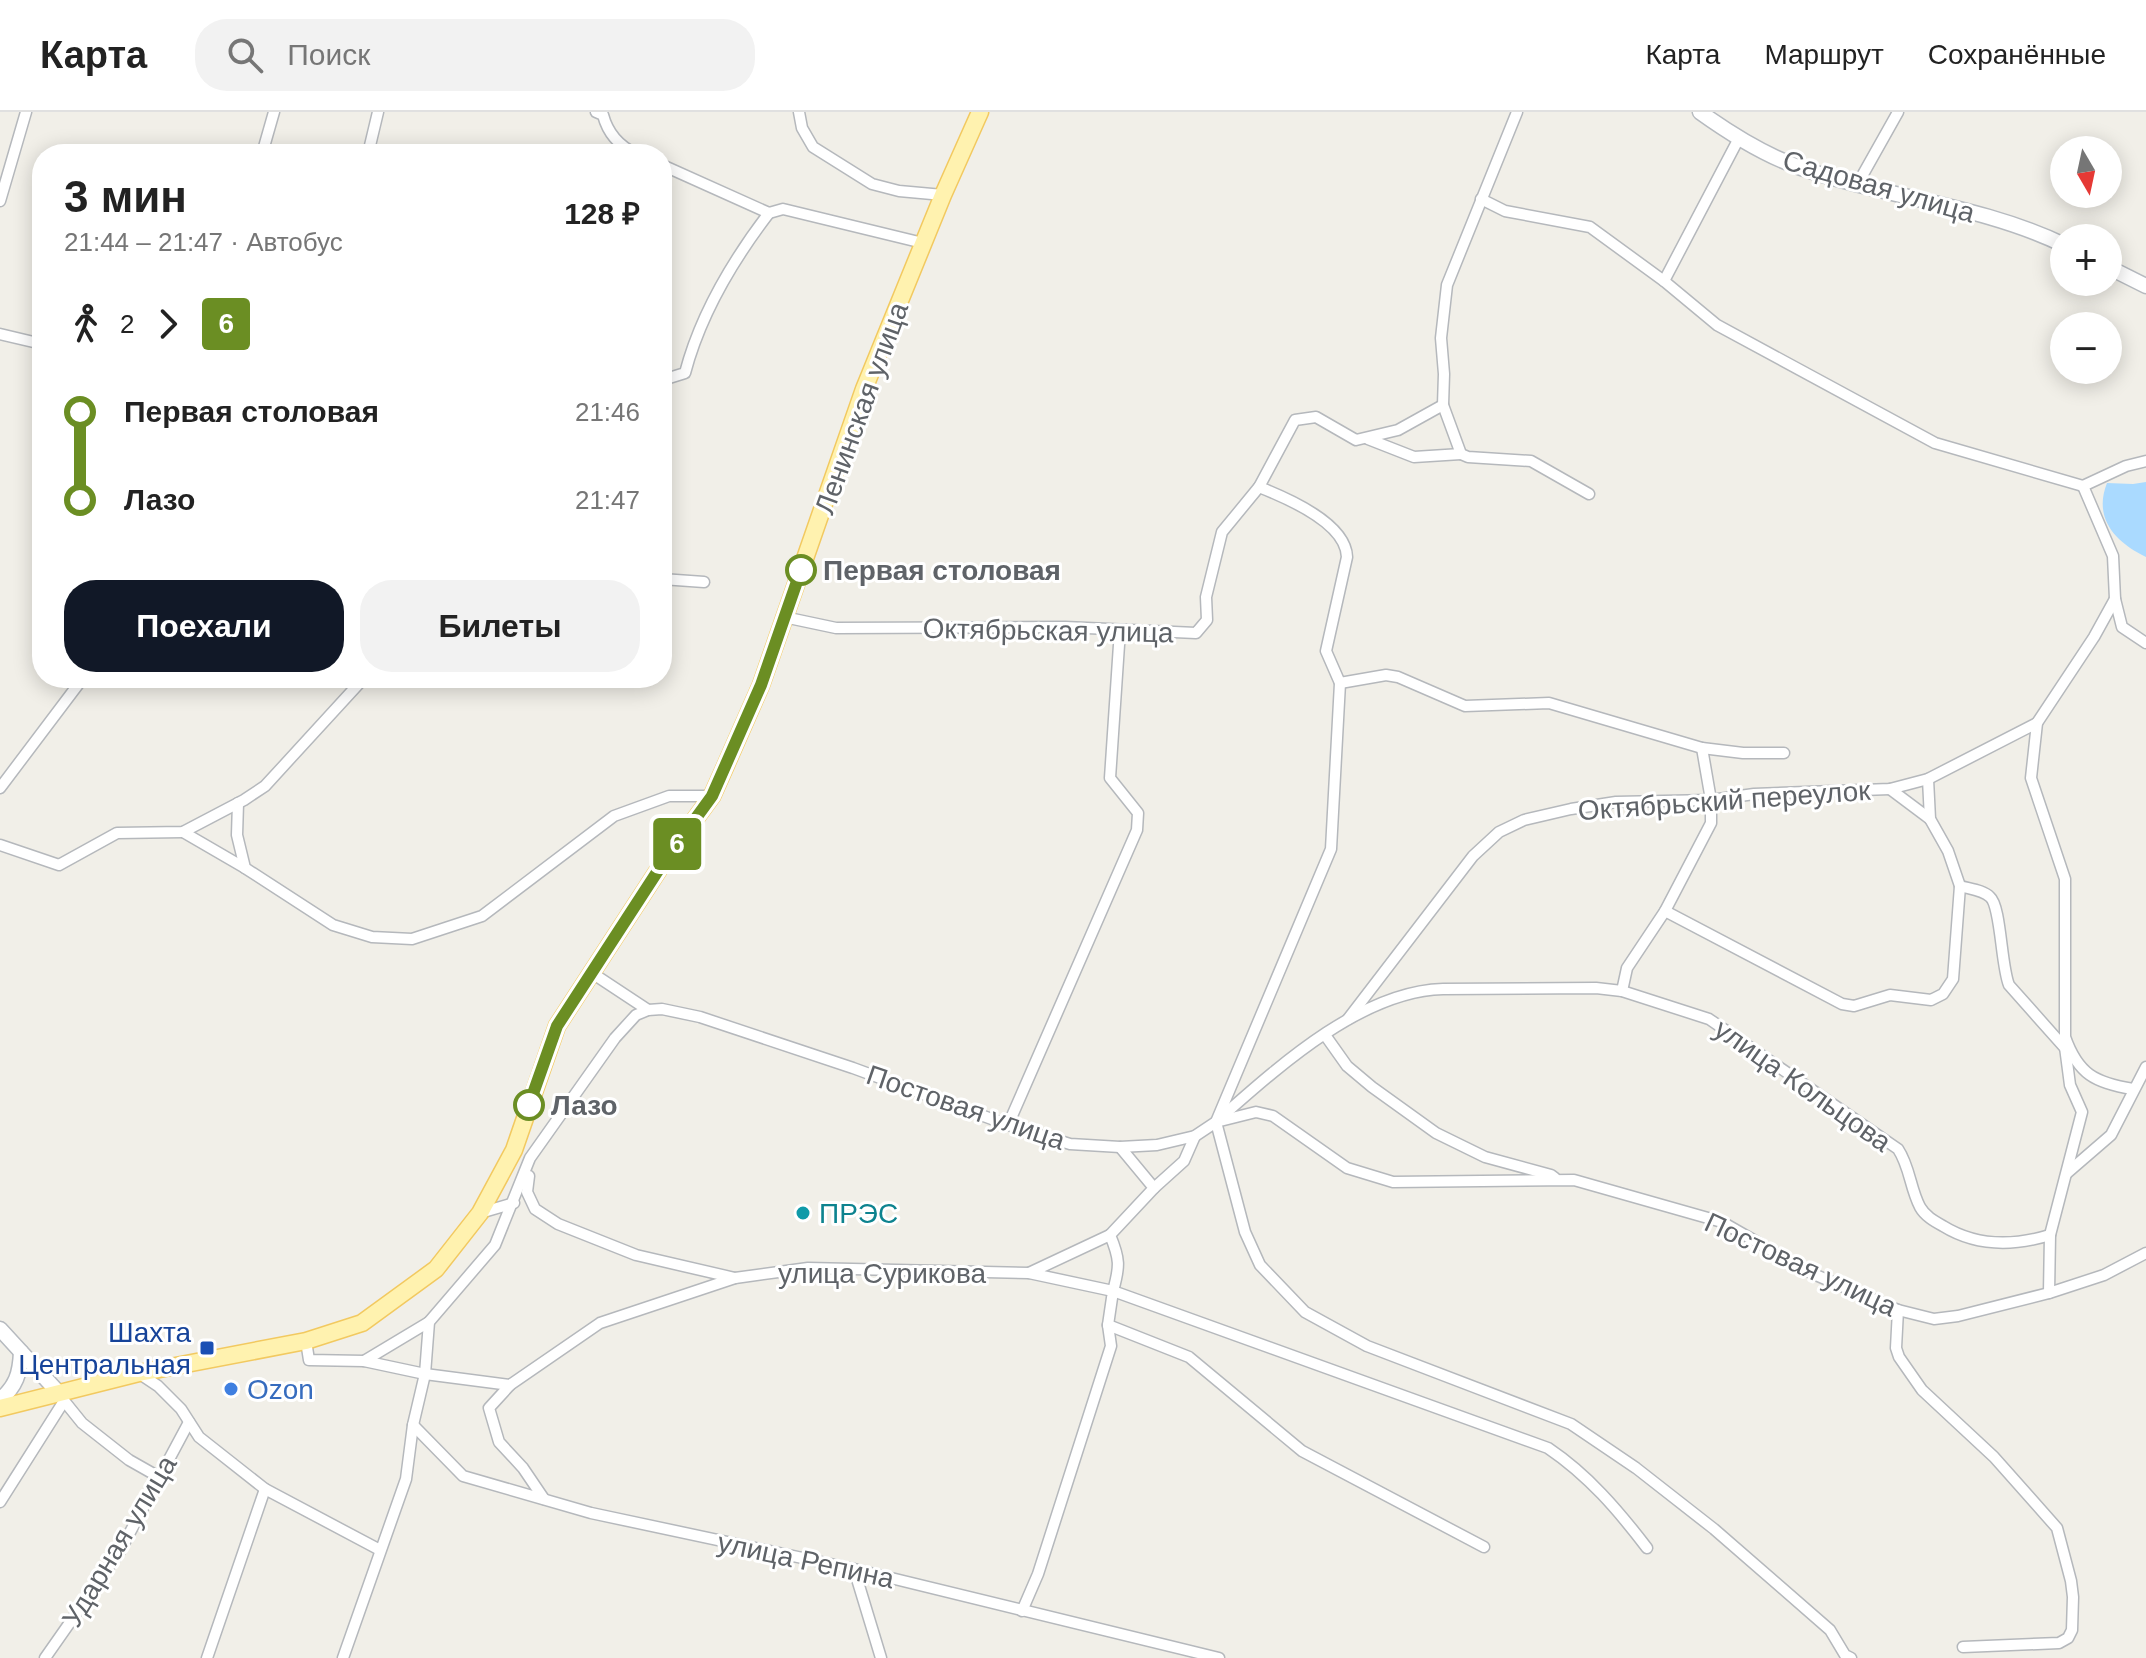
<!DOCTYPE html>
<html lang="ru">
<meta charset="utf-8">
<style>
body{margin:0;font-family:Helvetica,sans-serif;background:#f2f2f2;color:#222;height:100vh;display:flex;flex-direction:column;font-size:30px;white-space:nowrap}
*{box-sizing:border-box;margin:0}
p{font-size:26px;color:#767676}
.icon{flex:none;width:44px;height:44px;fill:none;stroke:currentColor;stroke-width:2;stroke-linecap:round;stroke-linejoin:round}
.map{position:relative;flex:1;overflow:hidden}
.panel{position:absolute;left:32px;top:32px;width:640px;height:544px;display:flex;flex-direction:column;background:#fff;border-radius:32px;box-shadow:0 4px 20px #0003}
.panel>*{flex:none}
.badge{padding:0 16px;border-radius:6px;font-size:28px;line-height:52px}
.needle{width:52px;rotate:171deg}
.buttons{position:absolute;left:2050px;top:24px;display:grid;gap:16px}
.buttons a{display:grid;place-items:center;width:72px;height:72px;border-radius:50%;background:#fff;box-shadow:0 4px 20px #0003;font-size:40px}
.map>.badge{position:absolute;translate:-50% -50%;box-shadow:0 0 0 4px #fff}
.legs{display:flex;align-items:center;gap:12px;height:88px;padding:0 32px;font-size:26px}
.legs p{margin-inline-start:auto}
.overview{display:flex;align-items:center;justify-content:space-between;height:136px;padding:0 32px}
h1{font-size:44px;font-weight:700;line-height:60px}
.button{display:flex;gap:16px;margin-top:auto;padding:16px 32px}
.button a{flex:1;height:92px;border-radius:32px;background:#111827;color:#fff;font-size:32px;font-weight:700;line-height:92px;text-align:center}
.button a+a{background:#f2f2f2;color:#222}
ul{padding:0 32px;list-style:none}
li{display:flex;align-items:center;gap:28px;height:88px;font-size:30px}
li i{display:grid;place-items:center;width:12px;height:100%;margin:0 10px;background:currentColor}
li i::after{content:'';width:20px;height:20px;margin:-10px;border:6px solid;border-radius:50%;background:#fff}
li p{margin-inline-start:auto}
li:first-child i{background:linear-gradient(#0000 50%,currentColor 0)}
li:last-child i{background:linear-gradient(currentColor 50%,#0000 0)}
header{display:flex;align-items:center;gap:48px;box-sizing:border-box;height:112px;padding:0 40px;background:#fff;border-bottom:2px solid #e0e0e0}
header strong{font-size:38px}
nav{display:flex;gap:44px;margin-inline-start:auto;font-size:28px}
.search{width:560px;height:72px;background:#f2f2f2;display:flex;align-items:center;gap:20px;box-sizing:border-box;padding:0 28px;border-radius:32px;color:#767676;font-size:30px}
.map>svg:first-child{display:block}
.water{fill:#aadaff}
.lines{fill:none;stroke-linecap:round;stroke-linejoin:round}
.street-casing{stroke:#b5b8bc;stroke-width:13}
.secondary-casing{stroke:#b6babf;stroke-width:17}
.primary-casing{stroke:#f2c960;stroke-width:19}
.street{stroke:#fff;stroke-width:10}
.secondary{stroke:#fff;stroke-width:14}
.primary{stroke:#fff2af;stroke-width:16}
.line-1-casing{stroke:#fff;stroke-width:18}
.line-1{stroke:#6b8e23;stroke-width:12}
.stop-1-dot{fill:#fff;stroke:#6b8e23;stroke-width:4}
.culture-dot{fill:#0f9aa8;stroke:#fff;stroke-width:3}
.transit-dot{fill:#1a4fb4;stroke:#fff;stroke-width:3}
.shop-dot{fill:#3f7fe0;stroke:#fff;stroke-width:3}
.labels{text-anchor:middle;stroke-width:6;stroke-linejoin:round;paint-order:stroke}
.street-label{font-size:28px;fill:#5f6368;stroke:#fff}
.stop-label{font-size:28px;font-weight:bold;fill:#5f6368;stroke:#fff;text-anchor:start}
.culture-label{font-size:28px;fill:#0d838f;stroke:#fff;text-anchor:start}
.transit-label{font-size:28px;fill:#164399;stroke:#fff;text-anchor:end}
.shop-label{font-size:28px;fill:#366cbe;stroke:#fff;text-anchor:start}
</style>
<header>
<strong>Карта</strong>
<div class="search"><svg class="icon" aria-label="search" viewBox="0 0 24 24"><circle cx="10" cy="10" r="6"/><path d="M15 15l6 6"/></svg>Поиск</div>
<nav><a>Карта</a><a>Маршрут</a><a>Сохранённые</a></nav>
</header>
<div class="map">
<svg width="2146" height="1546" viewBox="0 0 2146 1546">
<rect width="100%" height="100%" fill="#f1efe8"/>
<path class="water" d="M2146,370v75c-31,-15 -53,-39 -39,-74l26,1z"/>
<g class="lines">
<g class="street-casing">
<g id="street">
<path d="M596,0l7,3c5,19 16,31 33,39"/>
<polyline points="799,0 802,16 813,35 872,72 899,79 943,83"/>
<polyline points="1517,0 1447,173 1441,226 1444,262 1443,293 1461,342 1468,345 1531,349 1589,382"/>
<polyline points="262,42 274,0"/>
<polyline points="368,42 378,0"/>
<polyline points="662,53 769,101 783,97 923,131"/>
<polyline points="1857,73 1898,0"/>
<polyline points="1481,87 1505,99 1590,115 1664,169 1717,213 1935,331 2083,374"/>
<polyline points="0,89 26,0"/>
<polyline points="1664,169 1738,28"/>
<polyline points="0,222 42,232"/>
<path d="M662,264l7,2 16,-5c15,-57 48,-113 84,-160"/>
<polyline points="1368,327 1414,345 1461,342"/>
<polyline points="2146,349 2126,354 2083,374 2113,444 2115,487 2122,515 2146,531"/>
<path d="M1259,375c28,11 87,36 88,70l-21,94 14,32 -9,166 -115,273 29,110 15,33 45,47 62,34 204,78 65,44 78,61 116,101 15,25 6,3"/>
<polyline points="662,467 704,470"/>
<path d="M2115,487l-21,38 -57,86 -6,55 34,101v158c13,37 30,46 68,52"/>
<polyline points="784,505 836,516 1065,515 1196,521 1207,508 1206,485 1222,420 1259,375 1295,308 1316,305 1356,328 1398,318 1443,293"/>
<polyline points="1340,571 1386,563 1398,565 1465,594 1549,591 1702,636 1743,641 1784,641"/>
<polyline points="0,676 83,566"/>
<polyline points="1890,677 1930,707"/>
<polyline points="238,691 237,723 245,756 333,813 372,825 412,827 482,804 614,704 669,684 712,684"/>
<polyline points="183,720 245,756"/>
<polyline points="0,733 59,753 117,721 183,720 244,688 265,674 364,566"/>
<path d="M1960,774c10,3 23,4 30,11 11,9 11,69 19,88l56,63"/>
<polyline points="1665,799 1842,892 1854,894 1890,883 1931,888 1943,882 1953,867 1960,774 1948,739 1930,707 1928,667"/>
<polyline points="592,861 648,898"/>
<polyline points="1622,879 1627,856 1665,799 1711,711 1711,688 1702,636"/>
<polyline points="1348,907 1473,744 1499,720 1524,708 1571,697 1616,690 1711,688 1754,682 1890,677 1928,667 2037,611"/>
<polyline points="1325,923 1347,954 1372,975 1436,1021 1485,1045 1551,1063 1555,1066"/>
<path d="M1218,1008c59,-52 143,-129 225,-131l153,-1 26,3 87,28 189,130c12,18 12,39 22,58 5,9 14,14 23,19 34,21 71,20 107,9"/>
<polyline points="1008,1013 1137,718 1138,701 1110,666 1120,518"/>
<path d="M1120,1035l34,41 -44,47c10,24 10,31 3,56l435,157c40,27 70,62 99,100"/>
<polyline points="2067,1061 2111,1023 2146,955"/>
<polyline points="529,1064 527,1080 535,1097 558,1112 636,1143 735,1166"/>
<polyline points="1154,1076 1184,1049 1195,1024"/>
<polyline points="480,1101 514,1091"/>
<polyline points="1110,1123 1029,1161 1113,1179 1108,1213 1189,1245 1302,1339 1484,1435"/>
<polyline points="2049,1181 2050,1123 2082,1000 2070,973 2065,935"/>
<polyline points="1898,1198 1896,1236 1899,1245 1922,1278 1994,1345 2057,1416 2071,1469 2073,1485 2072,1518 2068,1526 2059,1531 1963,1535"/>
<polyline points="306,1229 309,1248 364,1249 425,1262 510,1273 600,1211 735,1166 808,1156 1029,1161"/>
<polyline points="364,1249 429,1210"/>
<polyline points="140,1262 158,1274 181,1297 199,1325 265,1377 380,1438"/>
<polyline points="510,1273 489,1296 499,1330 523,1356 544,1387"/>
<polyline points="57,1280 82,1311 129,1348 159,1365"/>
<polyline points="413,1313 463,1364 591,1401 854,1457 1219,1546"/>
<polyline points="0,1390 64,1289"/>
<polyline points="854,1457 881,1546"/>
<polyline points="1022,1499 1038,1462 1111,1234 1108,1213"/>
<polyline points="45,1546 120,1439 189,1310"/>
<polyline points="207,1546 265,1377"/>
<polyline points="343,1546 406,1367 413,1313 425,1262 429,1210 495,1133 530,1046 615,926 636,903 648,898 662,897 700,905 853,956 1008,1013 1070,1032 1120,1035 1157,1033 1195,1024 1216,1010 1256,1000 1273,1004 1347,1056 1393,1070 1574,1068 1722,1110 1811,1161 1898,1198 1934,1207 1958,1204 2049,1181 2104,1163 2146,1141"/>
</g>
</g>
<g class="secondary-casing">
<g id="secondary">
<path d="M1700,0c32,23 64,43 101,56 86,30 180,37 263,77"/>
<polyline points="2108,155 2146,174"/>
<polyline points="0,1217 57,1279"/>
<path d="M0,1288c16,-14 20,-26 21,-48"/>
</g>
</g>
<g class="primary-casing">
<polyline id="primary" points="0,1296 139,1261 306,1229 362,1211 436,1157 480,1101 514,1038 557,914 661,754 712,684 725,655 761,573 864,277 943,83 980,0"/>
</g>
<use href="#street" class="street"/>
<use href="#secondary" class="secondary"/>
<use href="#primary" class="primary"/>
</g>
<g class="lines">
<g class="line-1-casing">
<polyline id="line-1" points="529,993 557,914 661,754 712,684 761,573 801,458"/>
</g>
<use href="#line-1" class="line-1"/>
</g>
<g class="stop-1-dot">
<circle cx="801" cy="458" r="14"/>
<circle cx="529" cy="993" r="14"/>
</g>
<circle class="culture-dot" cx="803" cy="1101" r="8"/>
<rect class="transit-dot" x="199" y="1228" width="16" height="16" rx="4"/>
<circle class="shop-dot" cx="231" cy="1277" r="8"/>
<g class="labels">
<g class="street-label">
<text transform="translate(1879 74) rotate(16)" y="10">Садовая улица</text>
<text transform="translate(861 296) rotate(-70)" y="10">Ленинская улица</text>
<text transform="translate(1048 518) rotate(1)" y="10">Октябрьская улица</text>
<text transform="translate(1724 688) rotate(-4)" y="10">Октябрьский переулок</text>
<text transform="translate(1803 973) rotate(35)" y="10">улица Кольцова</text>
<text transform="translate(966 995) rotate(19)" y="10">Постовая улица</text>
<text transform="translate(1801 1152) rotate(25)" y="10">Постовая улица</text>
<text x="882" y="1171">улица Сурикова</text>
<text transform="translate(119 1429) rotate(-59)" y="10">Ударная улица</text>
<text transform="translate(806 1448) rotate(12)" y="10">улица Репина</text>
</g>
<g class="stop-label">
<text x="823" y="468">Первая столовая</text>
<text x="551" y="1003">Лазо</text>
</g>
<g class="culture-label">
<text x="819" y="1111">ПРЭС</text>
</g>
<g class="transit-label">
<text x="191" y="1230">Шахта<tspan x="191" dy="32">Центральная</tspan></text>
</g>
<g class="shop-label">
<text x="247" y="1287">Ozon</text>
</g>
</g>
</svg>
<div class="buttons">
<a><svg class="needle" viewBox="-14 -14 28 28"><path d="M0-13l5 13h-10z" fill="#e53935"/><path d="M0 13l5-13h-10z" fill="#767676"/></svg></a>
<a>+</a>
<a>−</a>
</div>
<b class="badge" style="left:677px;top:732px;background:#6b8e23;color:#fff">6</b>
<section class="panel">
<div class="overview"><div><h1>3 мин</h1><p>21:44 – 21:47 · Автобус</p></div><b>128 ₽</b></div>
<div class="legs"><svg class="icon" aria-label="walk" viewBox="0 0 24 24"><circle cx="13" cy="4" r="2"/><path d="M13 8l-2 6 4 7M11 14l-3 7M7 12l3-4h3l4 4"/></svg>2<svg class="icon" aria-label="forward" viewBox="0 0 24 24"><path d="M9 5l7 7-7 7"/></svg><b class="badge" style="background:#6b8e23;color:#fff">6</b></div>
<ul>
<li><i style="color:#6b8e23"></i><b>Первая столовая</b><p>21:46</p></li>
<li><i style="color:#6b8e23"></i><b>Лазо</b><p>21:47</p></li>
</ul>
<div class="button"><a>Поехали</a><a>Билеты</a></div>
</section>
</div>
